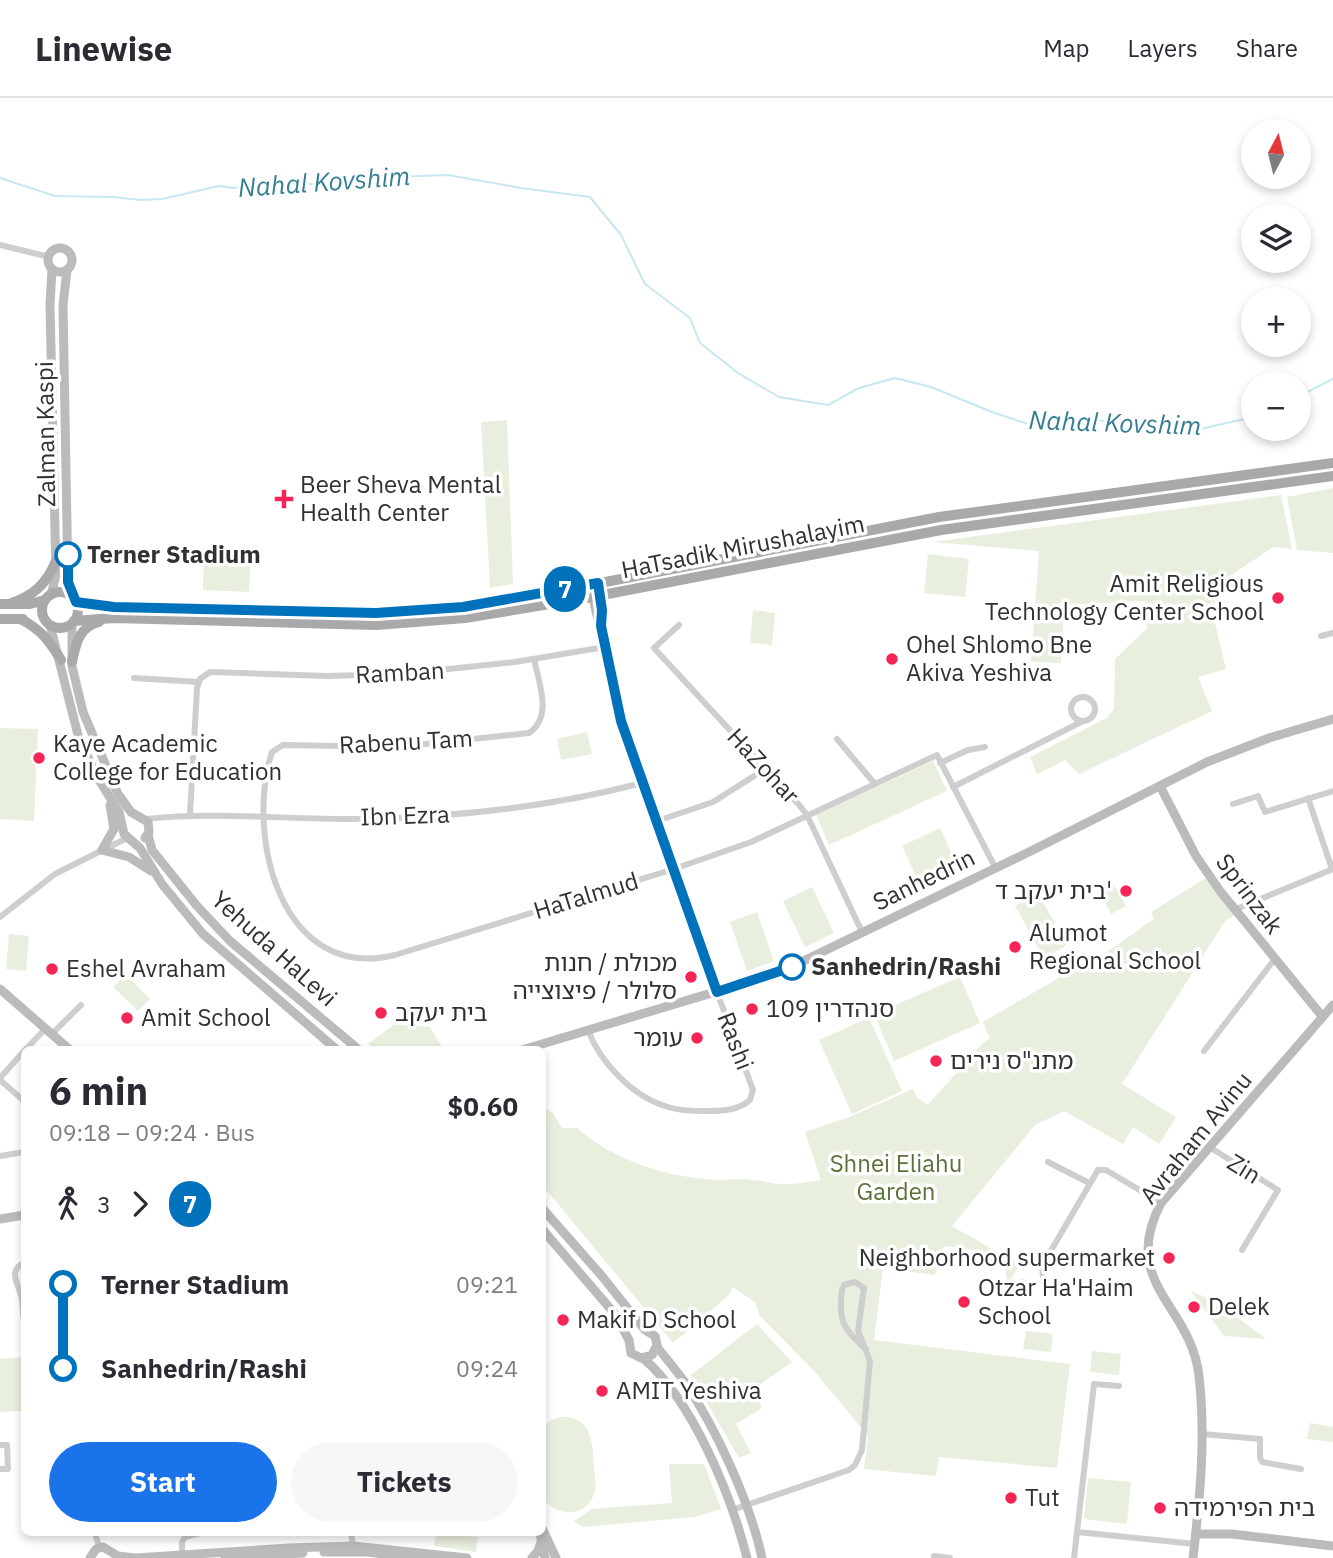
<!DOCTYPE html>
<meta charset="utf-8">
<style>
body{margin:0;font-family:"IBM Plex Sans","Noto Sans Hebrew",sans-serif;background:#f7f7f7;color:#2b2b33;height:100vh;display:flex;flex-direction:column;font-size:26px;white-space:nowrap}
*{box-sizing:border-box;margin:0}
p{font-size:23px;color:#7c7c81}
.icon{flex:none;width:38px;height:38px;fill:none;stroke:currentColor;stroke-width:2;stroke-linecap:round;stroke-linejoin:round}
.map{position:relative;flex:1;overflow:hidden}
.panel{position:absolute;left:21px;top:948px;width:525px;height:490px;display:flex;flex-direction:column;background:#fff;border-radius:10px;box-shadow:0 4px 10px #0003}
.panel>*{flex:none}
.badge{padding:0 14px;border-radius:23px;font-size:24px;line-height:46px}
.needle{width:46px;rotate:7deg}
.tools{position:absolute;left:1241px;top:21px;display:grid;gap:14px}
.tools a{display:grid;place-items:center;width:70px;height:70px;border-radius:50%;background:#fff;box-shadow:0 4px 10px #0003;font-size:35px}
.map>.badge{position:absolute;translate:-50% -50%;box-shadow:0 0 0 4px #fff}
.legs{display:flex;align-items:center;gap:10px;height:77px;padding:0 28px;font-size:23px}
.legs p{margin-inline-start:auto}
.headline{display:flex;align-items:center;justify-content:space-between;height:119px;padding:0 28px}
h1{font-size:38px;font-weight:700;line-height:52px}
.primary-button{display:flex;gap:14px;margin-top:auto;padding:14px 28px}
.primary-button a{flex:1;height:80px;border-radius:42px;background:#1a73e8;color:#fff;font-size:28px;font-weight:700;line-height:80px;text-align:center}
.primary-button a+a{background:#f7f7f7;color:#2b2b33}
ul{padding:0 28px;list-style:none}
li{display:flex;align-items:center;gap:24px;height:84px;font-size:26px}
li i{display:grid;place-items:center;width:10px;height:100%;margin:0 9px;background:currentColor}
li i::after{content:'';width:18px;height:18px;margin:-9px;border:5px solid;border-radius:50%;background:#fff}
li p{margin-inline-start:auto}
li:first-child i{background:linear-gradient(#0000 50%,currentColor 0)}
li:last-child i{background:linear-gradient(currentColor 50%,#0000 0)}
header{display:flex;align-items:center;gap:42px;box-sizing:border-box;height:98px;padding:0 35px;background:#fff;border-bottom:2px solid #e1e1e2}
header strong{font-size:33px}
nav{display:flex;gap:38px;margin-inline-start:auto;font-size:24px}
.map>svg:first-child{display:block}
.green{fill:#e9efde}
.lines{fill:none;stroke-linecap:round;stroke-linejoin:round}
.stream{stroke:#c8e7f0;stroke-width:2}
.street{stroke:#cecece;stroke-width:6}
.secondary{stroke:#bbb;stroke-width:9}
.primary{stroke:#a9a9a9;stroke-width:10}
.line-1-casing{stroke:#fff;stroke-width:16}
.line-1{stroke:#0072bc;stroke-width:10}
.poi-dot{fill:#f52555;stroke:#fff;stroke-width:2.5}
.stop-1-dot{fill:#fff;stroke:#0072bc;stroke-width:3.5}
.labels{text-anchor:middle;stroke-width:7;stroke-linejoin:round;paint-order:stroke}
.street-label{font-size:24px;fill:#313131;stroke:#fff}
.poi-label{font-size:24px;fill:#313131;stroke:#fff;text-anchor:start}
.stop-label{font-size:24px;font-weight:bold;fill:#313131;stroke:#fff;text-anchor:start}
.park-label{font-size:24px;fill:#5c7139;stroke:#fff}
.water-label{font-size:26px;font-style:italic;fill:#347e94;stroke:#fff}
</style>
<header>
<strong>Linewise</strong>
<nav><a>Map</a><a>Layers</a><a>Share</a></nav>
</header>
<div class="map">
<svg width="1333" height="1460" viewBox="0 0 1333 1460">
<rect width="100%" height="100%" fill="#fff"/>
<g class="green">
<polygon points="507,322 513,486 490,490 481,324"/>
<polygon points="1333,390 1333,455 1297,452 1287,399"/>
<polygon points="1281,397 1292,451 1273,449 1224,482 1212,513 1226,571 1198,579 1212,613 1079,676 1065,662 1037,676 1030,659 1107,620 1114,611 1115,561 1147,530 1145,503 1064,507 1061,565 1031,564 1039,453 932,444"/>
<polygon points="204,455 251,457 249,494 203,492"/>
<polygon points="928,456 969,461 965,499 924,495"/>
<polygon points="753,512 775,515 772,547 750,545"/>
<polygon points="0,630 38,631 34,723 0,721"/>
<polygon points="587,634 592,656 561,662 557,641"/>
<polygon points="933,663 947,693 829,747 816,717"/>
<polygon points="940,730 961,775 923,793 902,748"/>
<path d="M1208,779l28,38 -11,6 -103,163 54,33 -17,27 -26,-17 -10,17 -59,-33 -29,14 -83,101 68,39 -9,13 7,3 2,-3 12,4 -4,6c-32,3 -16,-19 -28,-34l-54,-8 -8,6 -3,23 -52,-7 -9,72 196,24 -13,104 -118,-11 -3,19 -72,-7 4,-33 -52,-63 -57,-58 -3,-12 -23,-16 -5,9 -55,47 -130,-157 -1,-80 10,6 10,16h15c39,34 92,50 143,52 11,0 22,-2 32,0 9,0 18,3 27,4 13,1 29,-2 42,-4l-16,-48 44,-15 64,-28 4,9 11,7 54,-61 8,-6 -7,-16 96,-56 11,-2 64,-45 -3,-7z"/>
<polygon points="1114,787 1126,808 1111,816 1100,795"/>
<polygon points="812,789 834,835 805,849 783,803"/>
<polygon points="1038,795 1067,847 1044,860 1015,808"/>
<polygon points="757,814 774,863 747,873 730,824"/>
<polygon points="9,836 29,838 26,873 6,871"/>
<polygon points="126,877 150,901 138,913 113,889"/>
<polygon points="960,879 980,925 894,963 874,916"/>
<polygon points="869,920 902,993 852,1016 819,942"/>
<polygon points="395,926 430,929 444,952 378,952 368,946"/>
<polygon points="1190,1192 1221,1207 1266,1241 1224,1238"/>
<polygon points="757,1226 792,1264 759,1287 757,1297 762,1310 736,1326 751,1355 739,1360 691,1277"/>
<polygon points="1026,1233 1053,1236 1051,1254 1023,1251"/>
<polygon points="1092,1253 1121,1256 1119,1277 1090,1274"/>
<polygon points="24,1259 24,1313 0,1314 0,1261"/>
<path d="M560,1319c33,-2 32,26 34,50 1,9 3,19 0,27 -9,25 -40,23 -51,3v-69l8,-8z"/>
<polygon points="1310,1325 1333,1329 1333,1344 1307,1341"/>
<polygon points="669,1366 704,1366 721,1411 694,1419 583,1429 574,1423 592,1411 672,1405"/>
<polygon points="1088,1380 1131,1384 1127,1426 1084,1421"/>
<polygon points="446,1435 466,1435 466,1438 478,1439 476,1454 434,1448 436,1436 445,1437"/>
</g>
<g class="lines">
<g class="stream">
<polyline points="0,80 55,98 114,99 140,102 162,101 219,88 233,90 279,82 333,89 393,79 448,77 521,90 590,99 621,137 645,186 690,220 700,245 738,275 779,299 828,307 859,290 895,280 931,289 992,314 1034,328 1083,321 1196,332 1253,319"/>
<polyline points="1298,299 1333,281"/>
</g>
<g class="street">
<polyline points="0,147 49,159"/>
<polyline points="679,527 654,550 800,708 807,717 862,834"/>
<polyline points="1321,538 1333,535"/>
<path d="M534,561c5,24 19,58 -5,74l-132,14 -114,-2 -11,7c-27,84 9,231 123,203l279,-86 77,-27 186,-87 58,112"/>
<polyline points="134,580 199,584"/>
<circle cx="1083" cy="611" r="12"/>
<polyline points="837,641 875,686"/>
<polyline points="940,665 968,652 985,649"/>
<polyline points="953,689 1083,623"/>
<polyline points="1308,700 1332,771"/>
<polyline points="1233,706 1258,698 1265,714 1333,693"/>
<polyline points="190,717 197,590 200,581 210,574 326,578 401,576 515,564 605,549"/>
<path d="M145,721c73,-8 146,1 218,0 94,-2 188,-12 279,-36"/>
<polyline points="657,723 713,704 765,671"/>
<polyline points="1234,812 1333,771"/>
<polyline points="0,819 55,776 127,740"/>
<path d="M588,932c12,32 44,66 77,76 14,5 29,5 44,5 14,0 30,-1 41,-11l3,-10 -36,-98"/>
<polyline points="52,936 81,907"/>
<polyline points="25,952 46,930"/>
<polyline points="1204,953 1274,862"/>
<polyline points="0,980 24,953"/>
<polyline points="0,982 24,1003"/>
<polyline points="1211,1050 1278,1092 1242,1152"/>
<polyline points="0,1058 24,1054"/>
<polyline points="1048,1064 1089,1085"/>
<path d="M24,1165c-18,9 -4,22 -2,37 1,7 0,12 2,19"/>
<polyline points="1044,1189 1042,1168 1098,1072 1106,1072 1161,1105"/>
<polyline points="1202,1336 1260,1341 1260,1359 1262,1364 1301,1371"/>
<polyline points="0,1347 7,1347 8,1371 0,1371"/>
<path d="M732,1412l117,-40 6,-5 7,-15 8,-89 -12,-30 6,-43 -9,-6 -11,3 -2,4c-4,33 1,39 24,60"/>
<polyline points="1077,1434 1195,1446"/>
<polyline points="95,1435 99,1449"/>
<polyline points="351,1435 353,1448"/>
<polyline points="182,1457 182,1444 185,1439 200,1435"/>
<polyline points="934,1458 950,1460"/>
<polyline points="1074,1460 1094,1286 1119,1288"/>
</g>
<g class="secondary">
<circle cx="60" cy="162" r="12"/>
<polyline points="67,172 63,207 68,484 73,500"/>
<polyline points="590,487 621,623 717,894"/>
<polyline points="599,492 602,512 601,526"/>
<polyline points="51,497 56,477 50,207 52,171"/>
<polyline points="72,525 72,568 83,614 118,696 131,714 148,724 149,734 145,740"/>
<polyline points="50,527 78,637 96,677 119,714 124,736 140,750 162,786 203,836 337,952"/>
<polyline points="1160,688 1196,758 1220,793 1322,918"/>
<polyline points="148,737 152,752 197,808 230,843 359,952"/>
<polyline points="102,752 114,731 110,707"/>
<polyline points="102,752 129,759 151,773"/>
<polyline points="0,891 70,952"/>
<polyline points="522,952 768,878 791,869 1031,753 1207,664 1269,640 1333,621"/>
<polyline points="542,1110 601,1177 645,1232 655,1238 657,1247 652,1257 641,1260 631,1255 629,1242 614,1215 542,1131"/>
<polyline points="0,1121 24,1117"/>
<path d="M657,1249c9,11 18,22 27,34 32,47 66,121 78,177"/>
<path d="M643,1260c50,43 88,137 104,200"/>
<polyline points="542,1430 556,1460"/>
<polyline points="540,1435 545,1460"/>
<polyline points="1196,1436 1232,1436 1333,1448"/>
<polyline points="324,1454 367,1454 419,1460"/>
<polyline points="90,1460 96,1451 103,1449 118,1458 135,1460 289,1450 353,1448 467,1460"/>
<polyline points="225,1460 303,1455"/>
<polyline points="532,1460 538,1453 541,1444"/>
<path d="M1193,1460c7,-61 13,-120 6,-182 -8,-72 -80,-92 -38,-173l172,-198"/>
</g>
<g class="primary">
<circle cx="60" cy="512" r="18"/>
<polyline points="76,504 114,509 323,515 405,514 463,509 590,487 939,419 1333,365"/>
<polyline points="0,506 30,506 45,502"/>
<path d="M9,506c24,-8 37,-19 47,-43"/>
<polyline points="0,521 23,521"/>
<path d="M20,521c20,9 30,23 41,41"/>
<polyline points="74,523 114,520 377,527 465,520 592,499 941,432 1333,378"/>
<path d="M72,564c4,-19 7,-35 27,-40"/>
</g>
</g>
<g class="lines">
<g class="line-1-casing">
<polyline id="line-1" points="68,457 68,484 76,504 114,509 376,515 463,509 598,485 602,512 601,528 621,623 717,894 792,869"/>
</g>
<use href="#line-1" class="line-1"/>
</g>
<g class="poi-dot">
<path d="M280.5 390.5h7v7h7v7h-7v7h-7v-7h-7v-7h7z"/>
<circle cx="1278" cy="500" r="7"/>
<circle cx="892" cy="561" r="7"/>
<circle cx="39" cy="660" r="7"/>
<circle cx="1126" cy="793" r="7"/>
<circle cx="1015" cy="849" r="7"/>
<circle cx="52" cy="871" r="7"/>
<circle cx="691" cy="879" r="7"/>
<circle cx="752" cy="911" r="7"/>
<circle cx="381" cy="915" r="7"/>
<circle cx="127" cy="920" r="7"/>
<circle cx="697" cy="940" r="7"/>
<circle cx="936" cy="963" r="7"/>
<circle cx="1169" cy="1160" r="7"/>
<circle cx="964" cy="1204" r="7"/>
<circle cx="1194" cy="1209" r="7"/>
<circle cx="563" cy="1222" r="7"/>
<circle cx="602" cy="1293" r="7"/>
<circle cx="1011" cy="1400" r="7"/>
<circle cx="1160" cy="1410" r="7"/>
</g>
<g class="stop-1-dot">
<circle cx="68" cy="457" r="12"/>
<circle cx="792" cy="869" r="12"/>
</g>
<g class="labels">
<g class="street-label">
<text transform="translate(46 336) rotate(-91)" y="8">Zalman Kaspi</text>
<text transform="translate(743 449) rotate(-11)" y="8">HaTsadik Mirushalayim</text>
<text transform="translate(400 575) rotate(-3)" y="8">Ramban</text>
<text transform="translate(406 644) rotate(-3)" y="8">Rabenu Tam</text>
<text transform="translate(763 668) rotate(47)" y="8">HaZohar</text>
<text transform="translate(405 718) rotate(-2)" y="8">Ibn Ezra</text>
<text transform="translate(924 782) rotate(-26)" y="8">Sanhedrin</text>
<text transform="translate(1249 796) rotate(53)" y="8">Sprinzak</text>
<text transform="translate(586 798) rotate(-17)" y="8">HaTalmud</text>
<text transform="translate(274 851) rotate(42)" y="8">Yehuda HaLevi</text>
<text transform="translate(735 943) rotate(69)" y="8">Rashi</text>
<text transform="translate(1196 1040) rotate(-51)" y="8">Avraham Avinu</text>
<text transform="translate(1244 1071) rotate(32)" y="8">Zin</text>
</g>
<g class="poi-label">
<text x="300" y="395">Beer Sheva Mental<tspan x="300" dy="28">Health Center</tspan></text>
<text x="1264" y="494" text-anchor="end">Amit Religious<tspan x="1264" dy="28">Technology Center School</tspan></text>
<text x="906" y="555">Ohel Shlomo Bne<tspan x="906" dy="28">Akiva Yeshiva</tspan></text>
<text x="53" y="654">Kaye Academic<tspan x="53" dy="28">College for Education</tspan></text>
<text x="1112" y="801" text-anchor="end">בית יעקב ד'</text>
<text x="1029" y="843">Alumot<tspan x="1029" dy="28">Regional School</tspan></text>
<text x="677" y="873" text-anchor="end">מכולת / חנות<tspan x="677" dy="28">סלולר / פיצוצייה</tspan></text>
<text x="66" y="879">Eshel Avraham</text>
<text x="766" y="919">סנהדרין 109</text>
<text x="395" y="923">בית יעקב</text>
<text x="141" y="928">Amit School</text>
<text x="683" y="948" text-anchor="end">עומר</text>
<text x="950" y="971">מתנ"ס נירים</text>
<text x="1155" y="1168" text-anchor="end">Neighborhood supermarket</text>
<text x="978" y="1198">Otzar Ha'Haim<tspan x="978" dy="28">School</tspan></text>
<text x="1208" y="1217">Delek</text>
<text x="577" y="1230">Makif D School</text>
<text x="616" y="1301">AMIT Yeshiva</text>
<text x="1025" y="1408">Tut</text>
<text x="1174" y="1418">בית הפירמידה</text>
</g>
<g class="stop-label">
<text x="87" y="465">Terner Stadium</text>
<text x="811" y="877">Sanhedrin/Rashi</text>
</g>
<g class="park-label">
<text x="896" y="1074">Shnei Eliahu<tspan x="896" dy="28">Garden</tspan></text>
</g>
<g class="water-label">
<text transform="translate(324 84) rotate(-4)" y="9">Nahal Kovshim</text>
<text transform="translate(1115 325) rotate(2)" y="9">Nahal Kovshim</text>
</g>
</g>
</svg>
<div class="tools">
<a><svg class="needle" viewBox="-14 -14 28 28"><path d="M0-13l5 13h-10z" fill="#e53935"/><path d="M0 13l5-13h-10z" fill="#7c7c81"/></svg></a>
<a><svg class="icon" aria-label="layers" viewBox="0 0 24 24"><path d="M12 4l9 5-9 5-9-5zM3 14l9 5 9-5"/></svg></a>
<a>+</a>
<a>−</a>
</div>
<b class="badge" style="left:565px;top:491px;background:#0072bc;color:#fff">7</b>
<section class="panel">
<div class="headline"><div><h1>6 min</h1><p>09:18 – 09:24 · Bus</p></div><b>$0.60</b></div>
<div class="legs"><svg class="icon" aria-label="walk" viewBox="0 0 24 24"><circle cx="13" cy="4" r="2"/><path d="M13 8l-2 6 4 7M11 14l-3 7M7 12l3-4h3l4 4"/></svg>3<svg class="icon" aria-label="forward" viewBox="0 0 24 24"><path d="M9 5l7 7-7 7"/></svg><b class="badge" style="background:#0072bc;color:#fff">7</b></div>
<ul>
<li><i style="color:#0072bc"></i><b>Terner Stadium</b><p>09:21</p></li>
<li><i style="color:#0072bc"></i><b>Sanhedrin/Rashi</b><p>09:24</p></li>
</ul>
<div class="primary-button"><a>Start</a><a>Tickets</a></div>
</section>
</div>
